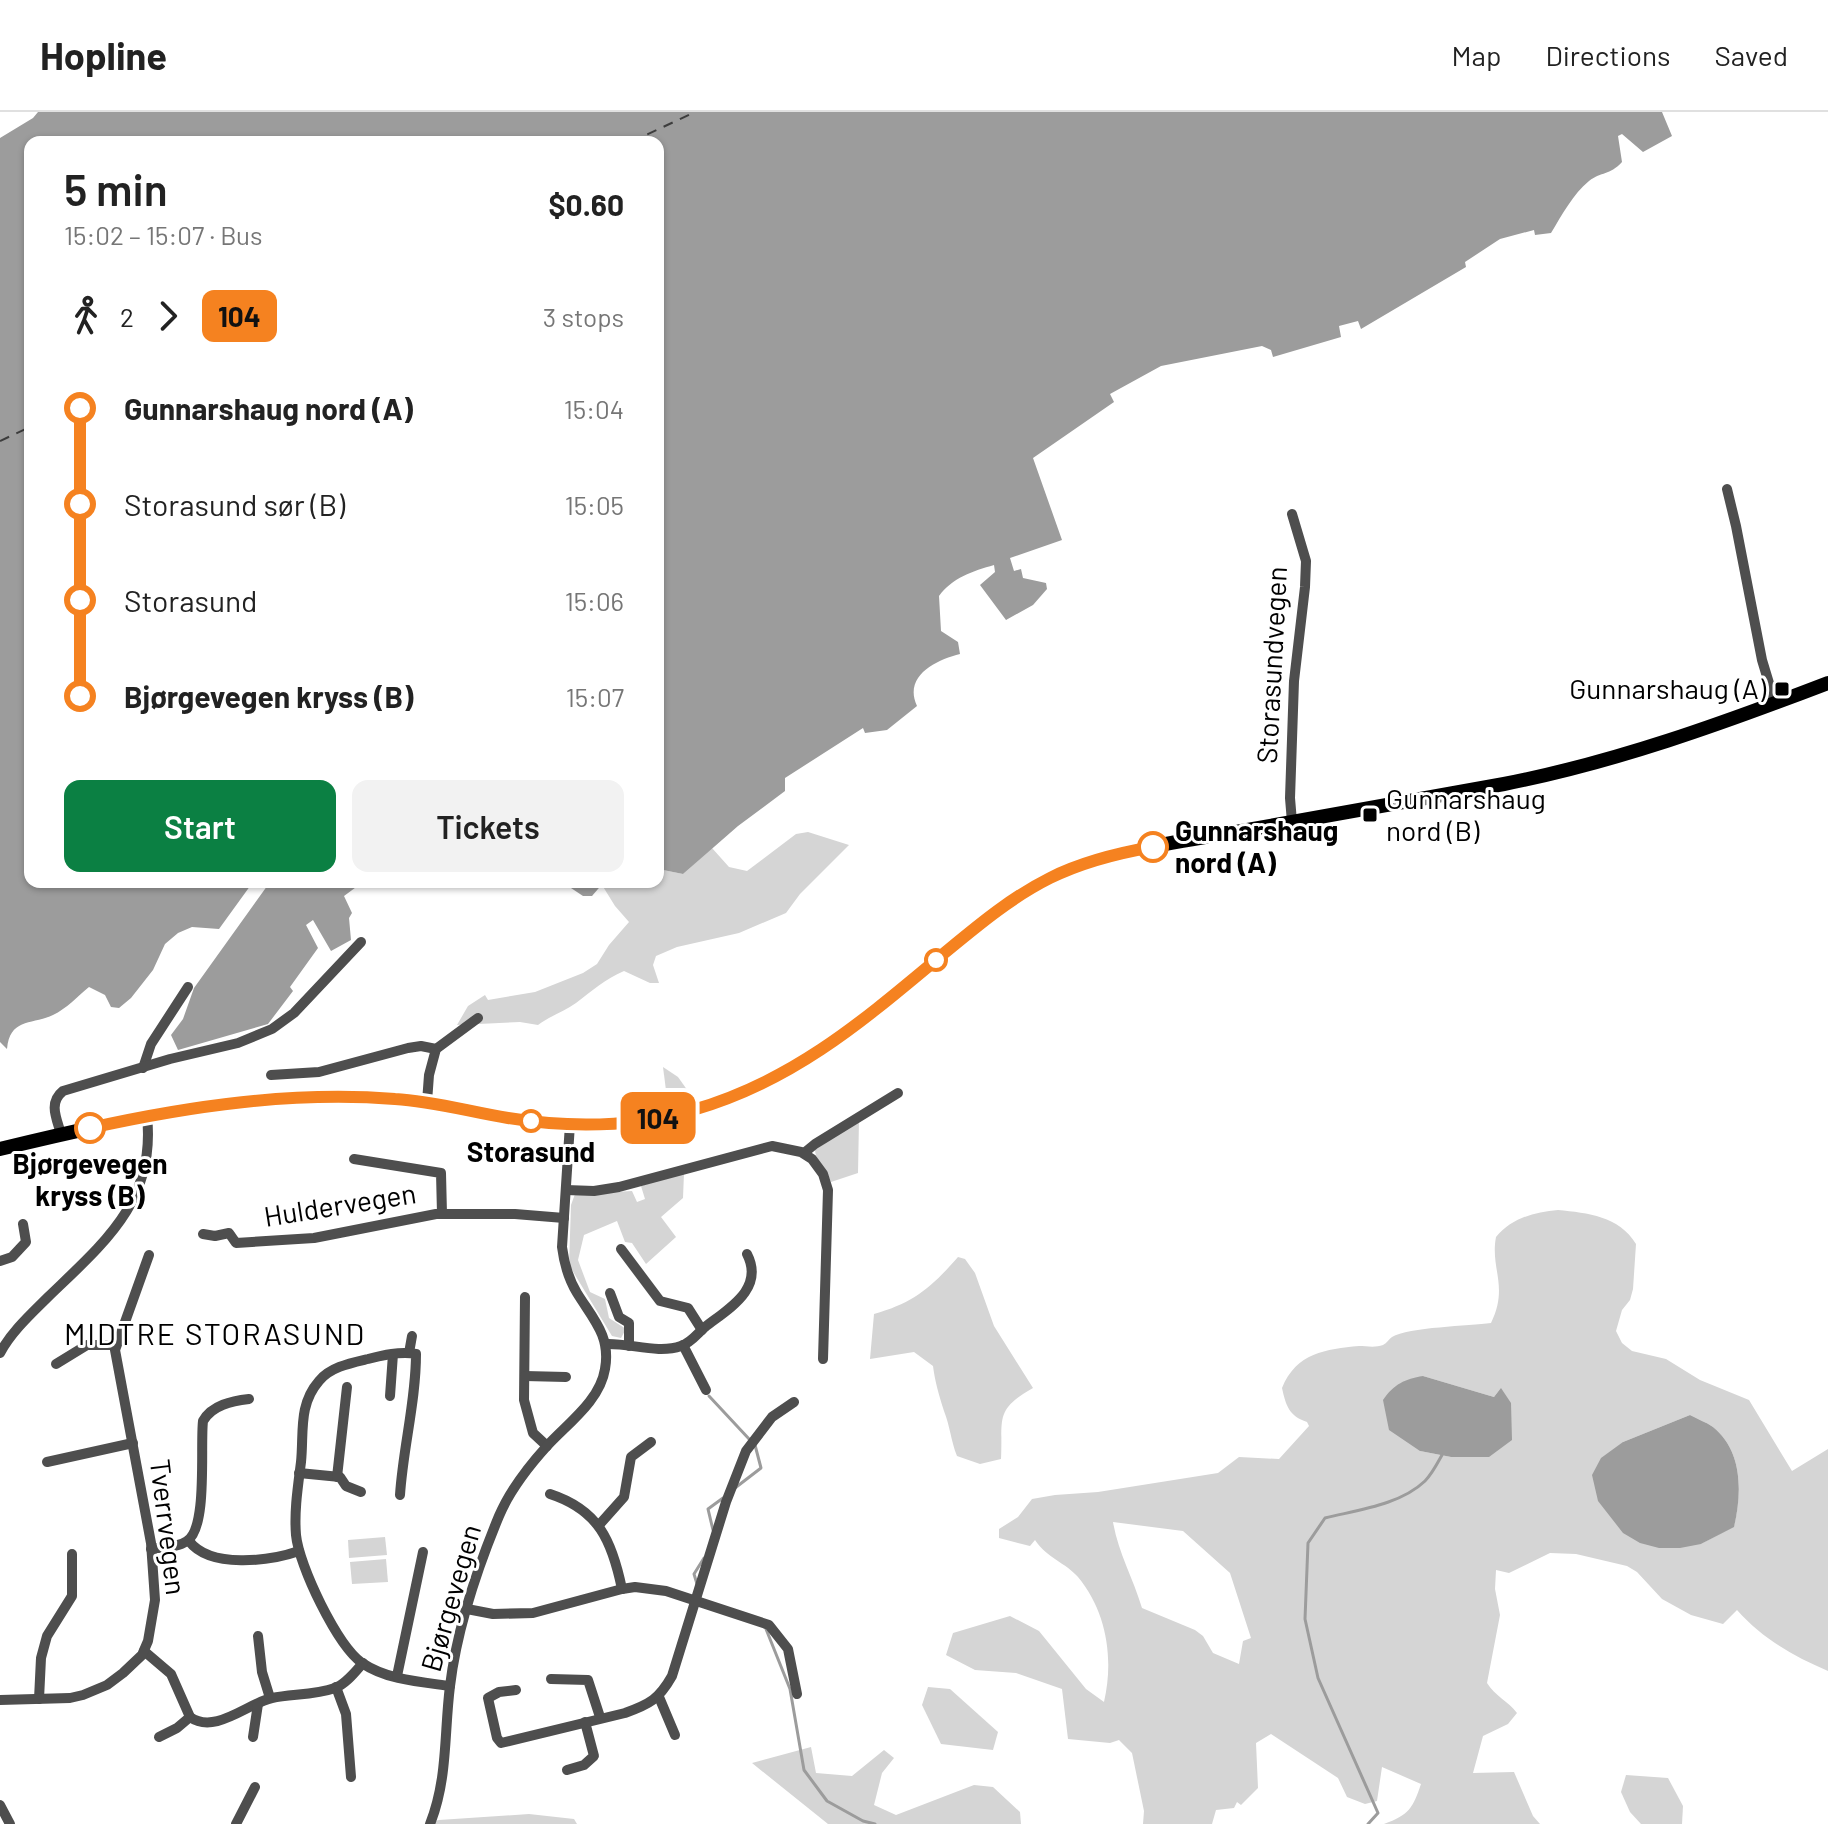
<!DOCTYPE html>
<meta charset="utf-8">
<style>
body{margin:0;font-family:Barlow,sans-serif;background:#f2f2f2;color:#222;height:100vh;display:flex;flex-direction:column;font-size:30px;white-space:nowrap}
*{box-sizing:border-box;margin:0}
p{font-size:26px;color:#767676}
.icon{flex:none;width:44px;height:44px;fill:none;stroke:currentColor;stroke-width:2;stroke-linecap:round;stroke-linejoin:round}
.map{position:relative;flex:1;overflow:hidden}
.side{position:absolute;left:24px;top:24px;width:640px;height:752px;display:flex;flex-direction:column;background:#fff;border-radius:16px;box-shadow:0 2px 6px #0004}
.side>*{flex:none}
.badge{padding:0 16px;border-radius:12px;font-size:28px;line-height:52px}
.map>.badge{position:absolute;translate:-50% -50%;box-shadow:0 0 0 4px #fff}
.legs{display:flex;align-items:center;gap:12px;height:88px;padding:0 40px;font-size:26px}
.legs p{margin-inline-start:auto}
.summary{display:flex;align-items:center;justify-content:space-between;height:136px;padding:0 40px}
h1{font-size:44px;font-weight:600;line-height:60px}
.cta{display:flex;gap:16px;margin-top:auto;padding:16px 40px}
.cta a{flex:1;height:92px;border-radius:16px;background:#0b8043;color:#fff;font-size:32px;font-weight:600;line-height:92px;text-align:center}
.cta a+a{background:#f2f2f2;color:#222}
ul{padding:0 40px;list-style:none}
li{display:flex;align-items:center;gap:28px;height:96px;font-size:30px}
li i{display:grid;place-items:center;width:12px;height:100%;margin:0 10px;background:currentColor}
li i::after{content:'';width:20px;height:20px;margin:-10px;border:6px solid;border-radius:50%;background:#fff}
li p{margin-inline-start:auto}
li:first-child i{background:linear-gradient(#0000 50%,currentColor 0)}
li:last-child i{background:linear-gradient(currentColor 50%,#0000 0)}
header{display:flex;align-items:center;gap:48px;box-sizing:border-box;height:112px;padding:0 40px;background:#fff;border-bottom:2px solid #e0e0e0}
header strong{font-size:38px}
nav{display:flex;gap:44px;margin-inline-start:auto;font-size:28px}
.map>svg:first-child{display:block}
.green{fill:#d5d5d5;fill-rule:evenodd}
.water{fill:#9c9c9c}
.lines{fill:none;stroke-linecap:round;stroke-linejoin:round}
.stream{stroke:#9c9c9c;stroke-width:3}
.ferry{stroke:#3d3d3d;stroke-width:2;stroke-dasharray:10 8;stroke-linecap:butt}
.minor{stroke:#4e4e4e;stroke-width:10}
.major{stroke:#000;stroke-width:14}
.line-1-casing{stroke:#fff;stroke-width:18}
.line-1{stroke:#f58220;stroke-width:12}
.poi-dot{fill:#000;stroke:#fff;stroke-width:3}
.stop-1-dot{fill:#fff;stroke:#f58220;stroke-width:4}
.labels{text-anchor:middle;stroke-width:6;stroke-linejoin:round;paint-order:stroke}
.street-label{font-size:28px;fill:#000;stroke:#fff}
.poi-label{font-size:28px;fill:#000;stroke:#fff;text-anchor:end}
.stop-label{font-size:28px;font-weight:bold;fill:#000;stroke:#fff}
.neighbourhood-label{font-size:30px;letter-spacing:2px;fill:#000;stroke:#fff}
</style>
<header>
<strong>Hopline</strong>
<nav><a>Map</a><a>Directions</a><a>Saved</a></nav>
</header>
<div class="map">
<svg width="1828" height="1712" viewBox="0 0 1828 1712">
<rect width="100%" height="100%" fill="#fff"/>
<g class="green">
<path d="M808,720l41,13 -49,49 -14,19 -47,20 -62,14 -21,9 -3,9 6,18h-9l-26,-12c-19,8 -32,20 -48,32 -11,8 -26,13 -38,22l-18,-3 -63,3 11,-19 17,-11 3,5 47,-8 48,-19 14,-9 12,-19 20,-23 -14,-16 -13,-21 2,-3h54v-13l25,5 29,-26 17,19 18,4 49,-37z"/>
<polygon points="663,955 678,965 695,989 667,986"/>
<path d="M859,1008l-1,53 -27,9c-4,-11 -16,-22 -16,-32z"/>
<polygon points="684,1061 683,1086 661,1105 676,1125 646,1152 632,1131 625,1130 617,1109 584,1123 578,1148 590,1180 605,1187 609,1206 626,1217 621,1226 612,1224 569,1153 571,1093 575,1082 632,1079 637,1090 645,1087 641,1074"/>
<path d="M1558,1098c30,3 61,6 78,34l-3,45 -3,11 -8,10 -6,21 6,12 10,8 34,8 34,21 49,20 43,71 36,-22v222c-35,-15 -65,-32 -91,-61l-14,14 -32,-9 -29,-16 -25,-27 -10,-6 -51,-12 -26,-1 -41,20 -13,-3 -1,19 5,26 -13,68c8,13 21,18 30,30l-9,11 -25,12 -10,37 41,-1 19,44 7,8h-156c25,-9 29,-16 37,-40l-39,-17 -5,34 -12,3 -18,-7 -9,-19 -67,-44 -15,9 2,45 -17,17 -4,-3 -3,6 -18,2 -4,14h-69l1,-13 -12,-58 -13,-13 -9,3 -42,-4 -6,-50 -46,-16 -41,-3 -29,-15 7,-22 57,-17 29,15 47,58 18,13c10,-43 3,-90 -26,-125 -12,-14 -31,-19 -43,-37l-5,6 -31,-8v-9l19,-12 14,-18 23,-4 43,-3 120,-19 21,-16 40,2 30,-33 -2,-4c-18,-6 -21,-16 -25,-34 14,-35 44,-39 77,-42 7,0 16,2 24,-1 4,-2 6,-6 9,-8 16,-10 78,-11 99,-14 18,-37 -1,-54 5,-86 16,-19 38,-25 62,-27zM1423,1264l71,21 7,-9 -50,69 -31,-6zM1690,1303c7,4 16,7 23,12 30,24 29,66 21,99l-33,18 -78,-102zM1113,1410l70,9 47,42 21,65 -8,3 -4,23 -26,-11 -10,-17 -8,-6 -53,-22c-9,-30 -24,-56 -29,-86z"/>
<path d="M958,1145l7,2 10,14 19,53 39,62c-39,22 -30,31 -32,71l-21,5 -23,-8c-6,-15 -7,-30 -13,-45 -5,-16 -9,-29 -11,-45l-19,-14 -44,7 4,-45c39,-11 57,-26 84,-57z"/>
<polygon points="385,1425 387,1443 349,1446 348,1428"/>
<polygon points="386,1447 388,1470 352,1472 350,1450"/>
<polygon points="928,1575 950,1577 998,1620 993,1638 941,1632 922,1593"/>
<polygon points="811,1635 816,1661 852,1664 884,1638 894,1646 882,1661 874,1693 896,1703 974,1673 993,1675 1020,1700 1021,1712 828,1712 752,1651"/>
<polygon points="1626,1663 1668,1666 1683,1694 1682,1712 1641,1712 1630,1700 1621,1680"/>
<polygon points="529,1702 574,1707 577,1712 424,1712 439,1708"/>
</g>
<g class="water">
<path d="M38,0h1624l10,24 -29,16 -21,-18 -4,2 4,26c-13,14 -20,9 -33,19 -16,13 -27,34 -38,52l-16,2 -1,-5 -34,9 -35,23 1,5 -105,62 -3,-8 -19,5 2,11 -68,20 -2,-7 -9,-4 -101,20 -51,28 4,8 -81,56 29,82 -52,18 4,13 7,-2 2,9 23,5 1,6 -14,16 -27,15 -26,-35 15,-13 -1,-7c-21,6 -42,13 -55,31l2,35 17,11 2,12c-24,6 -57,22 -43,52l-30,24 -22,3 -2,-5 -78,50v13l-47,35 -55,48 -25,-5v-727h-628v740h223l-34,47 -27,-2 -14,6 -13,11 -12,26 -22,28 -12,10 -8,-1 -6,-12 -16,-8c-11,9 -23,22 -36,28 -22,10 -43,3 -46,34l-7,-7v-904l33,-20z"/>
<polygon points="270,770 363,770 344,784 352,801 349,806 351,828 331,839 313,808 306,813 318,836 290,875 293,879 268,912 178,938 171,923 183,907 194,876"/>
<polygon points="562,770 604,770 592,784 583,784"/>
<path d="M1423,1264l71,21 7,-9 10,15 1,37 -23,17h-38l-31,-6 -31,-21 -6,-30c11,-16 22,-21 40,-24z"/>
<path d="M1690,1303c7,4 16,7 23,12 30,24 29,66 21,100l-33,17 -21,4h-21l-19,-5 -17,-10 -25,-32 -6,-26 9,-17 22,-16z"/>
</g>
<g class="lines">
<g class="stream">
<polyline points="709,1284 750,1328"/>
<polyline points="735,1376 761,1356 755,1333"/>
<polyline points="713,1418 708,1397 723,1386"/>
<polyline points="697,1472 694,1462 704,1446"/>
<polyline points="766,1517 790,1577 804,1658 827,1689 863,1709 875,1712"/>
<path d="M1368,1712l10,-11 -60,-135 -13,-59 3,-76 17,-25c32,-8 75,-13 100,-37 7,-7 12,-17 17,-26"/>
</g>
<g class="ferry">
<polyline points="631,30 695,0"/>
<polyline points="0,329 30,315"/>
</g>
<g class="minor">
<polyline points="1727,377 1736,414 1762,548 1775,591"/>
<polyline points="1292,402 1306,449 1305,475 1294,569 1290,686 1292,710"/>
<polyline points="143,956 151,932 188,875"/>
<polyline points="271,963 319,960 408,936 421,934 436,937"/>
<polyline points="427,990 429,963 436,937 478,906"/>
<path d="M61,1022c-4,-15 -13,-31 2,-43l107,-32 68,-16 34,-14 22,-16 67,-71"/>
<polyline points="804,1041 815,1032 898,981"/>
<polyline points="354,1047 441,1061 442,1102"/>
<polyline points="566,1078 594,1079 619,1075 772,1034 801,1040 812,1047 823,1062 828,1078 823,1247"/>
<polyline points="203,1122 215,1124 229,1121 236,1131 314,1126 436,1102 515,1102 564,1106"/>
<polyline points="621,1137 660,1189 688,1196 702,1218"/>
<polyline points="0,1149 12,1145 26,1130 23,1112"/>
<polyline points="610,1181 619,1205 629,1211 629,1234"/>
<polyline points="525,1185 524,1288 533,1321 547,1334"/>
<path d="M606,1232c24,-1 52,10 75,2 10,-3 17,-13 24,-19 23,-18 60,-38 42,-73"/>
<polyline points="683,1233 706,1278"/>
<path d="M0,1241c12,-22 31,-39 48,-56 57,-55 108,-96 99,-181"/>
<polyline points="409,1241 412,1224"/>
<polyline points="56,1252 87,1233 115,1233"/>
<polyline points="525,1264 566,1265"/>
<polyline points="390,1284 393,1242"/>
<polyline points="47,1350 133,1331"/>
<polyline points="299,1361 340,1365 346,1374 361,1380"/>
<polyline points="337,1365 347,1275"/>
<path d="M550,1382c49,16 62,47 72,95"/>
<path d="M400,1383c3,-47 16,-94 16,-141 -16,-3 -33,1 -48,5 -17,4 -38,8 -49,22 -21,24 -15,52 -18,81 -3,24 -7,49 -5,73 3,31 41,110 66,128 25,17 59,19 88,23"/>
<polyline points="599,1413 624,1385 631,1345 651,1330"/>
<path d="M189,1429c21,28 81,20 110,10"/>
<path d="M151,1437c11,-2 26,-1 36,-8 21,-13 13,-95 16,-120 9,-16 29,-20 46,-22"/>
<polyline points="467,1497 493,1502 533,1501 622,1477 635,1475 666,1479 769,1513 788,1537 797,1582"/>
<polyline points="258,1524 262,1560 270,1586"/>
<path d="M144,1539l27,23 19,43c25,18 58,-14 82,-19 20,-4 43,-3 63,-10 11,-4 20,-16 28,-25"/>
<polyline points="397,1564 423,1440"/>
<polyline points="551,1567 588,1568 600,1605"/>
<polyline points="336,1575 346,1602 351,1665"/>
<path d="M516,1578l-17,2 -11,6 9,40 4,5 124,-30c25,-9 34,-14 47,-37l54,-174 20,-51 26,-34 22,-15"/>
<polyline points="659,1585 675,1623"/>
<polyline points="39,1587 41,1546 47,1524 72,1484 72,1442"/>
<polyline points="0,1588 70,1586 83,1583 107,1573 123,1561 142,1543 148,1529 155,1488 151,1431 115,1238 149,1143"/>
<polyline points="159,1625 177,1616 190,1605"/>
<polyline points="253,1625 258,1592"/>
<polyline points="567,1658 584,1653 594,1644 585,1610"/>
<polyline points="0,1693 10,1712"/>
<polyline points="236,1712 255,1675"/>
<path d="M430,1712c18,-45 14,-91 20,-138 7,-58 27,-117 49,-170 11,-26 29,-49 48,-70 20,-22 53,-45 58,-77 6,-33 -12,-50 -28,-76 -9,-15 -13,-30 -15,-46l8,-123"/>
</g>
<path class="major" d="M0,1037c120,-29 241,-57 365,-52 49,2 95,13 144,21 54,9 110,9 164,-3 111,-25 187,-93 272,-163 38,-31 75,-63 120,-81 54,-22 114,-29 171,-39 89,-16 178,-32 268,-48 112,-22 217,-60 324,-101"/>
</g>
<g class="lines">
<g class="line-1-casing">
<path id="line-1" d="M90,1016c100,-22 203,-37 305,-29 38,2 75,13 113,19 61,10 126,9 185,-8 101,-29 171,-90 249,-155 34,-28 68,-57 108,-77 32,-16 68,-25 103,-31"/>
</g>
<use href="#line-1" class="line-1"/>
</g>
<g class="poi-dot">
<rect x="1774" y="569" width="16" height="16" rx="4"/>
<rect x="1362" y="695" width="16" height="16" rx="4"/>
</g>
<g class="stop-1-dot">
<circle cx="1153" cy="735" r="14"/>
<circle cx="936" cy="848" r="10"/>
<circle cx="531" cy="1009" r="10"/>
<circle cx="90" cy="1016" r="14"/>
</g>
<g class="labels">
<g class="street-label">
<text transform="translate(1272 553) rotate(-87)" y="10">Storasundvegen</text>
<text transform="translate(340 1093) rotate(-9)" y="10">Huldervegen</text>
<text transform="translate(168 1415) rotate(83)" y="10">Tverrvegen</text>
<text transform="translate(451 1486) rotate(-74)" y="10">Bjørgevegen</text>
</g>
<g class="poi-label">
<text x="1766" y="587">Gunnarshaug (A)</text>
<text x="1386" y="697" text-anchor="start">Gunnarshaug<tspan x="1386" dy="32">nord (B)</tspan></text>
</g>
<g class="stop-label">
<text x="1175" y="729" text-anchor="start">Gunnarshaug<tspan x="1175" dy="32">nord (A)</tspan></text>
<text x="531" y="1050">Storasund</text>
<text x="90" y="1062">Bjørgevegen<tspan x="90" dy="32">kryss (B)</tspan></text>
</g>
<g class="neighbourhood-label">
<text x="215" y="1233">MIDTRE STORASUND</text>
</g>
</g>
</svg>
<b class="badge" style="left:658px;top:1006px;background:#f58220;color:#111">104</b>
<section class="side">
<div class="summary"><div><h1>5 min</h1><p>15:02 – 15:07 · Bus</p></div><b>$0.60</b></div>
<div class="legs"><svg class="icon" aria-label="walk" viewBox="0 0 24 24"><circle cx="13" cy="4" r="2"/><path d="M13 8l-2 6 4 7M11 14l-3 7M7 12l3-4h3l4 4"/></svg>2<svg class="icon" aria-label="forward" viewBox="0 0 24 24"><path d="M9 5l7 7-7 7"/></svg><b class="badge" style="background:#f58220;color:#111">104</b><p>3 stops</p></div>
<ul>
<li><i style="color:#f58220"></i><b>Gunnarshaug nord (A)</b><p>15:04</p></li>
<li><i style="color:#f58220"></i><span>Storasund sør (B)</span><p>15:05</p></li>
<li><i style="color:#f58220"></i><span>Storasund</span><p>15:06</p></li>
<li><i style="color:#f58220"></i><b>Bjørgevegen kryss (B)</b><p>15:07</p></li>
</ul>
<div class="cta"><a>Start</a><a>Tickets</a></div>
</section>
</div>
